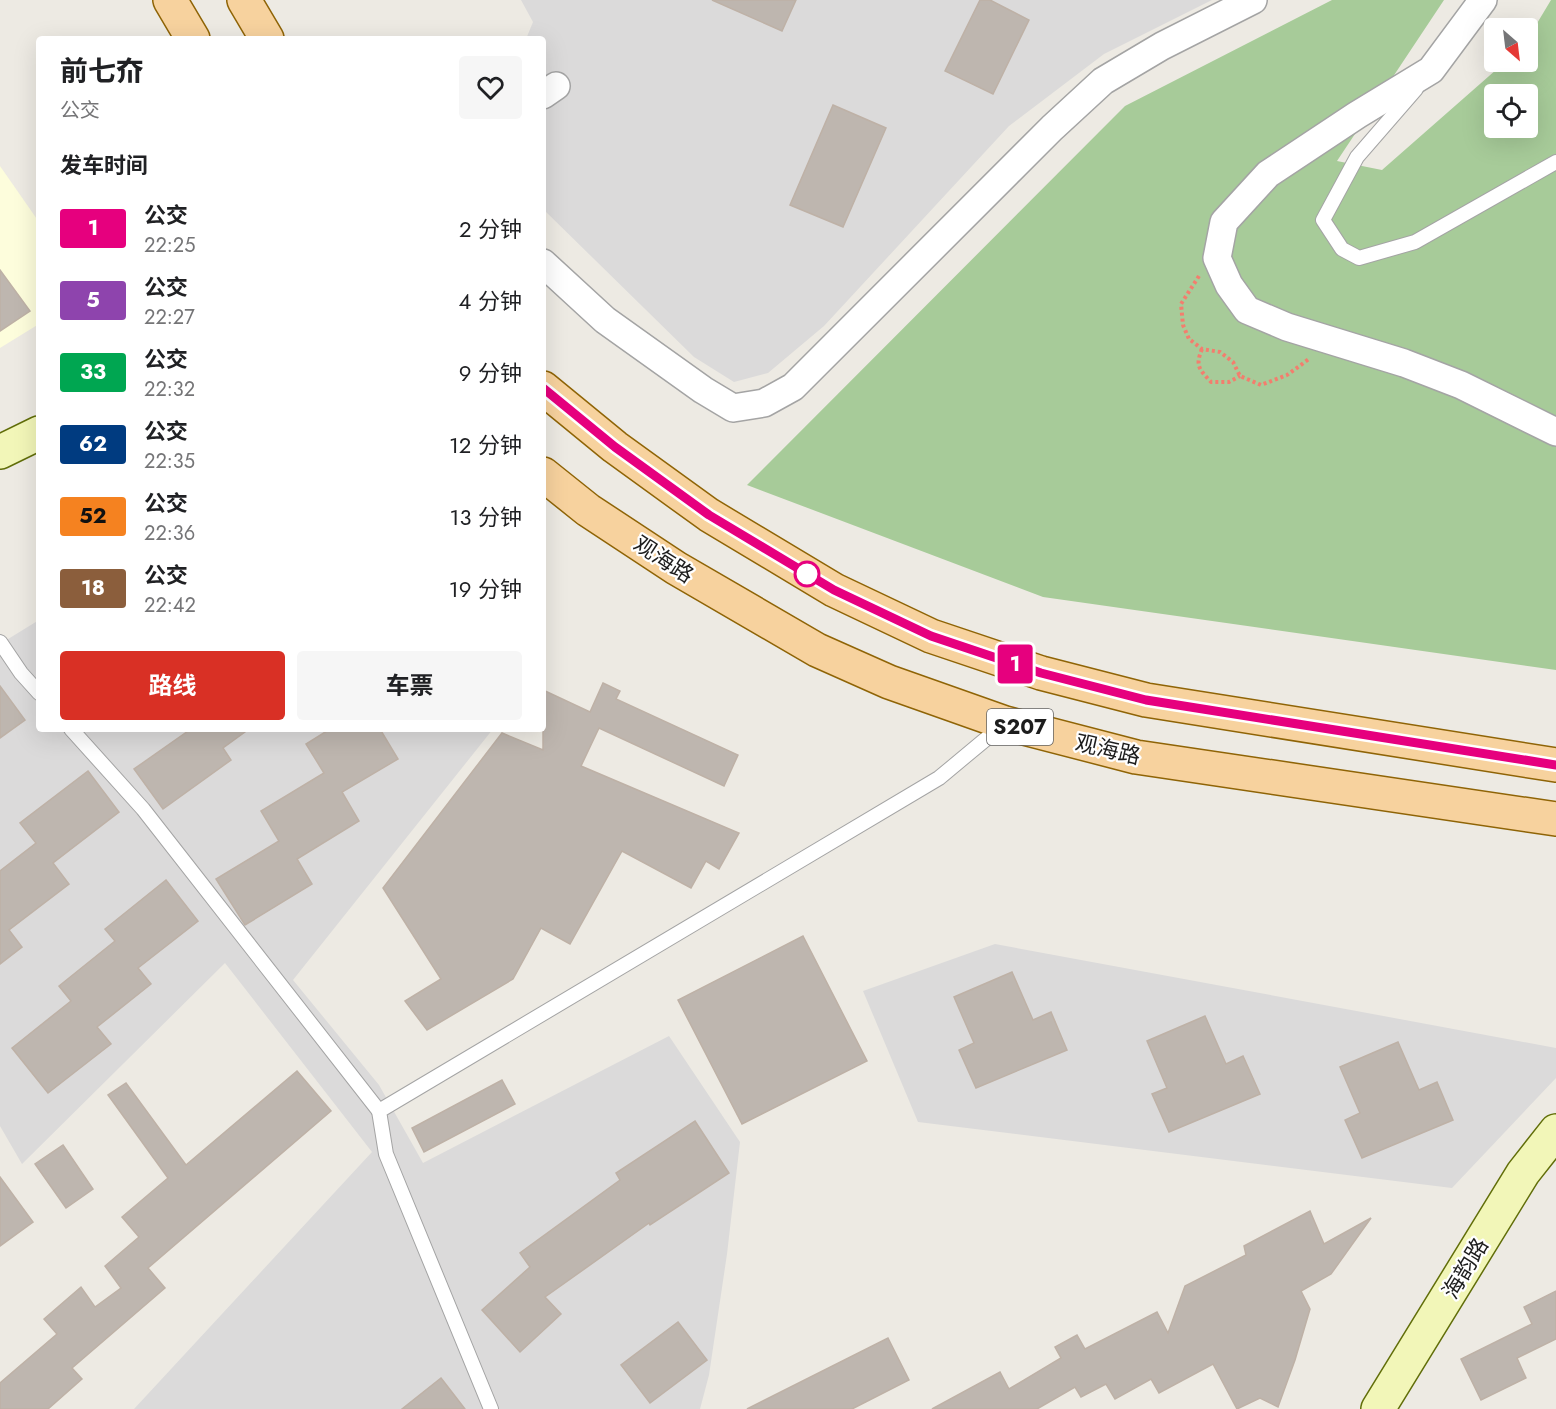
<!DOCTYPE html>
<html lang="zh">
<meta charset="utf-8">
<style>
body{margin:0;font-family:Jost,"Noto Sans SC",sans-serif;background:#f6f6f6;color:#202124;height:100vh;display:flex;flex-direction:column;font-size:22px;white-space:nowrap}
*{box-sizing:border-box;margin:0}
p{font-size:20px;color:#757577}
.icon{flex:none;width:33px;height:33px;fill:none;stroke:currentColor;stroke-width:2;stroke-linecap:round;stroke-linejoin:round}
.map{position:relative;flex:1;overflow:hidden}
.panel{position:absolute;left:36px;top:36px;width:510px;height:696px;display:flex;flex-direction:column;background:#fff;border-radius:6px;box-shadow:0 6px 24px #0002}
.panel>*{flex:none}
.badge{padding:0 12px;border-radius:4px;font-size:21px;line-height:39px}
.needle{width:39px;rotate:152deg}
.fabs{position:absolute;left:1484px;top:18px;display:grid;gap:12px}
.fabs a{display:grid;place-items:center;width:54px;height:54px;border-radius:6px;background:#fff;box-shadow:0 6px 24px #0002;font-size:30px}
.map>.badge{position:absolute;translate:-50% -50%;box-shadow:0 0 0 3px #fff}
h2{padding:0 24px;font-size:22px;line-height:54px}
.round{display:grid;place-items:center;flex:none;width:63px;height:63px;border-radius:6px;background:#f6f6f6}
.summary{display:flex;align-items:center;justify-content:space-between;height:102px;padding:0 24px}
h1{font-size:28px;font-weight:700;line-height:45px}
.action{display:flex;gap:12px;margin-top:auto;padding:12px 24px}
.action a{flex:1;height:69px;border-radius:6px;background:#d93025;color:#fff;font-size:24px;font-weight:700;line-height:69px;text-align:center}
.action a+a{background:#f6f6f6;color:#202124}
ul{padding:0;list-style:none}
li{display:flex;align-items:center;gap:18px;height:72px;padding:0 24px}
li div{flex:1}
li b{display:block;font-size:22px}
li em{font-style:normal}
li .badge{min-width:66px;font-weight:700;text-align:center}
.map>svg:first-child{display:block}
.residential{fill:#dbdada}
.education{fill:#fdfddc}
.forest{fill:#a7cb99;fill-rule:evenodd}
.building{fill:#beb6af;stroke:#beb1a6;stroke-width:1.5}
.lines{fill:none;stroke-linecap:round;stroke-linejoin:round}
.lane-casing{stroke:#a4a4a4;stroke-width:16}
.street-casing{stroke:#a4a4a4;stroke-width:30}
.secondary-casing{stroke:#616e09;stroke-width:36}
.primary-casing{stroke:#8f6406;stroke-width:36}
.path{stroke:#f37e6e;stroke-width:4;stroke-dasharray:3 3;stroke-linecap:butt}
.lane{stroke:#fff;stroke-width:14}
.street{stroke:#fff;stroke-width:27}
.secondary{stroke:#f2f6b8;stroke-width:33}
.primary{stroke:#f7d29e;stroke-width:33}
.line-casing{stroke:#fff;stroke-width:14}
.line{stroke:#e6007e;stroke-width:9}
.stop-dot{fill:#fff;stroke:#e6007e;stroke-width:3}
.labels{text-anchor:middle;stroke-width:4.5;stroke-linejoin:round;paint-order:stroke}
.shield{fill:#fff;stroke:#616161;stroke-width:1.5}
.shield-label{font-size:21px;font-weight:bold;fill:#1d1d1d}
.street-label{font-size:22px;fill:#1d1d1d;stroke:#fff}
</style>
<div class="map">
<svg width="1556" height="1409" viewBox="0 0 1556 1409">
<rect width="100%" height="100%" fill="#edeae3"/>
<g class="residential">
<polygon points="521,0 1212,0 1104,54 1009,126 824,326 768,373 734,382 694,357 543,209 543,39 526,39 533,22"/>
<polygon points="39,620 39,729 493,729 293,980 379,1085 423,1163 669,1036 740,1142 727,1254 709,1375 700,1409 134,1409 372,1152 225,963 22,1164 0,1126 0,644"/>
<polygon points="995,944 1556,1048 1556,1078 1452,1188 918,1122 863,991"/>
</g>
<polygon class="education" points="0,166 39,222 39,324 0,348"/>
<path class="forest" d="M1332,0h112l-107,161 45,9 123,-108h22v-22l24,-40h5v670l-513,-73 -296,-112 378,-379zM1494,94h33v34h-33z"/>
<g class="building">
<polygon points="712,0 796,0 782,31"/>
<polygon points="980,0 990,0 1029,20 993,94 945,71"/>
<polygon points="833,105 886,128 843,227 790,205"/>
<polygon points="0,270 30,311 0,331"/>
<polygon points="603,683 620,691 616,699 738,755 724,786 599,728 581,766 739,833 719,869 706,861 691,888 622,851 570,944 541,928 513,979 427,1030 405,1001 441,979 383,888 502,733 543,750 543,690 590,712"/>
<polygon points="0,686 25,720 0,738"/>
<polygon points="191,729 249,729 223,748 231,760 163,809 134,769"/>
<polygon points="330,729 380,729 398,759 342,792 359,821 297,859 312,884 245,925 216,879 279,841 261,811 324,773 306,744"/>
<polygon points="88,771 119,812 53,863 69,884 9,930 22,947 0,964 0,871 36,843 20,823"/>
<polygon points="166,880 198,921 138,968 151,984 97,1027 111,1044 48,1093 12,1048 71,1001 59,986 115,941 105,929"/>
<polygon points="803,936 867,1061 742,1124 678,1000"/>
<polygon points="1012,972 1033,1020 1051,1012 1067,1050 976,1088 959,1050 974,1043 954,997"/>
<polygon points="1205,1016 1226,1064 1243,1056 1260,1094 1169,1132 1152,1094 1167,1088 1147,1041"/>
<polygon points="1398,1042 1419,1090 1437,1082 1453,1120 1362,1158 1345,1120 1360,1113 1340,1067"/>
<polygon points="297,1071 331,1111 148,1268 165,1288 72,1368 82,1379 48,1409 0,1409 0,1383 57,1334 44,1319 81,1287 95,1307 121,1288 105,1266 139,1237 122,1217 168,1178 108,1095 126,1083 186,1165"/>
<polygon points="502,1080 515,1104 424,1152 412,1128"/>
<polygon points="695,1121 729,1173 650,1225 649,1223 545,1297 561,1314 520,1352 482,1310 530,1267 520,1253 620,1180 616,1173"/>
<polygon points="63,1145 93,1189 66,1208 35,1164"/>
<polygon points="0,1177 33,1222 0,1246"/>
<polygon points="1310,1211 1324,1244 1371,1218 1331,1274 1301,1291 1310,1309 1295,1360 1278,1407 1260,1398 1237,1409 1213,1364 1159,1393 1151,1379 1115,1399 1106,1384 1081,1397 1075,1387 1037,1409 932,1409 1000,1372 1009,1389 1061,1358 1055,1347 1077,1335 1085,1349 1157,1312 1168,1333 1185,1286 1246,1255 1244,1246"/>
<polygon points="1556,1291 1556,1339 1517,1358 1526,1378 1481,1400 1461,1359 1532,1324 1524,1307"/>
<polygon points="678,1322 707,1360 650,1403 621,1365"/>
<polygon points="888,1338 909,1380 852,1409 747,1409"/>
<polygon points="441,1378 465,1409 402,1409"/>
</g>
<g class="lines">
<g class="lane-casing">
<g id="lane">
<polyline points="1416,89 1357,157 1323,220 1342,249 1359,258 1415,242 1556,162"/>
<polyline points="0,642 21,673 39,693"/>
<polyline points="71,729 143,809 379,1111"/>
<polyline points="491,1409 386,1154 379,1111 939,778 1004,724"/>
</g>
</g>
<g class="street-casing">
<g id="street">
<polyline points="1483,0 1431,70 1357,115 1268,174 1224,222 1217,258 1229,285 1247,310 1287,327 1404,363 1461,385 1556,432"/>
<polyline points="543,95 556,86"/>
<polyline points="543,263 605,320 703,390 733,408 764,403 793,387 1052,128 1103,81 1162,46 1253,0"/>
</g>
</g>
<g class="secondary-casing">
<g id="secondary">
<polyline points="0,452 39,433"/>
<polyline points="1378,1409 1523,1173 1556,1131"/>
</g>
</g>
<g class="primary-casing">
<g id="primary">
<polyline points="170,0 193,39"/>
<polyline points="244,0 267,39"/>
<polyline points="543,388 615,447 709,515 834,590 931,636 1041,673 1146,700 1556,765"/>
<polyline points="543,474 588,510 676,568 817,650 889,682 1005,723 1136,757 1556,819"/>
</g>
</g>
<g class="path">
<polyline points="1199,276 1181,304 1183,325 1189,339 1202,349 1220,352 1233,362 1240,376 1261,385 1287,375 1309,359"/>
<path d="M1202,349c-7,17 -3,20 9,33h18l11,-6"/>
</g>
<use href="#lane" class="lane"/>
<use href="#street" class="street"/>
<use href="#secondary" class="secondary"/>
<use href="#primary" class="primary"/>
</g>
<g class="lines">
<g class="line-casing">
<polyline id="line" points="543,388 615,447 709,515 834,590 931,636 1041,673 1146,700 1556,765"/>
</g>
<use href="#line" class="line"/>
</g>
<circle class="stop-dot" cx="807" cy="574" r="12"/>
<g class="labels">
<rect class="shield" x="987" y="709" width="66" height="36" rx="4.5"/>
<g class="shield-label">
<text x="1020" y="734">S207</text>
</g>
<g class="street-label">
<text transform="translate(664 559) rotate(33)" y="8">观海路</text>
<text transform="translate(1108 749) rotate(13)" y="8">观海路</text>
<text transform="translate(1465 1268) rotate(-59)" y="8">海韵路</text>
</g>
</g>
</svg>
<div class="fabs">
<a><svg class="needle" viewBox="-14 -14 28 28"><path d="M0-13l5 13h-10z" fill="#e53935"/><path d="M0 13l5-13h-10z" fill="#757577"/></svg></a>
<a><svg class="icon" aria-label="locate" viewBox="0 0 24 24"><circle cx="12" cy="12" r="6"/><path d="M12 2v4M12 18v4M2 12h4M18 12h4"/></svg></a>
</div>
<b class="badge" style="left:1015px;top:664px;background:#e6007e;color:#fff">1</b>
<section class="panel">
<div class="summary"><div><h1>前七夼</h1><p>公交</p></div><a class="round"><svg class="icon" aria-label="heart" viewBox="0 0 24 24"><path d="M12 20l-8-8c-3-5 5-10 8-4 3-6 11-1 8 4z"/></svg></a></div>
<h2>发车时间</h2>
<ul>
<li><span class="badge" style="background:#e6007e;color:#fff">1</span><div><b>公交</b><p>22:25</p></div><em>2 分钟</em></li>
<li><span class="badge" style="background:#8e44ad;color:#fff">5</span><div><b>公交</b><p>22:27</p></div><em>4 分钟</em></li>
<li><span class="badge" style="background:#00a651;color:#fff">33</span><div><b>公交</b><p>22:32</p></div><em>9 分钟</em></li>
<li><span class="badge" style="background:#003b80;color:#fff">62</span><div><b>公交</b><p>22:35</p></div><em>12 分钟</em></li>
<li><span class="badge" style="background:#f58220;color:#111">52</span><div><b>公交</b><p>22:36</p></div><em>13 分钟</em></li>
<li><span class="badge" style="background:#8b5e3c;color:#fff">18</span><div><b>公交</b><p>22:42</p></div><em>19 分钟</em></li>
</ul>
<div class="action"><a>路线</a><a>车票</a></div>
</section>
</div>
